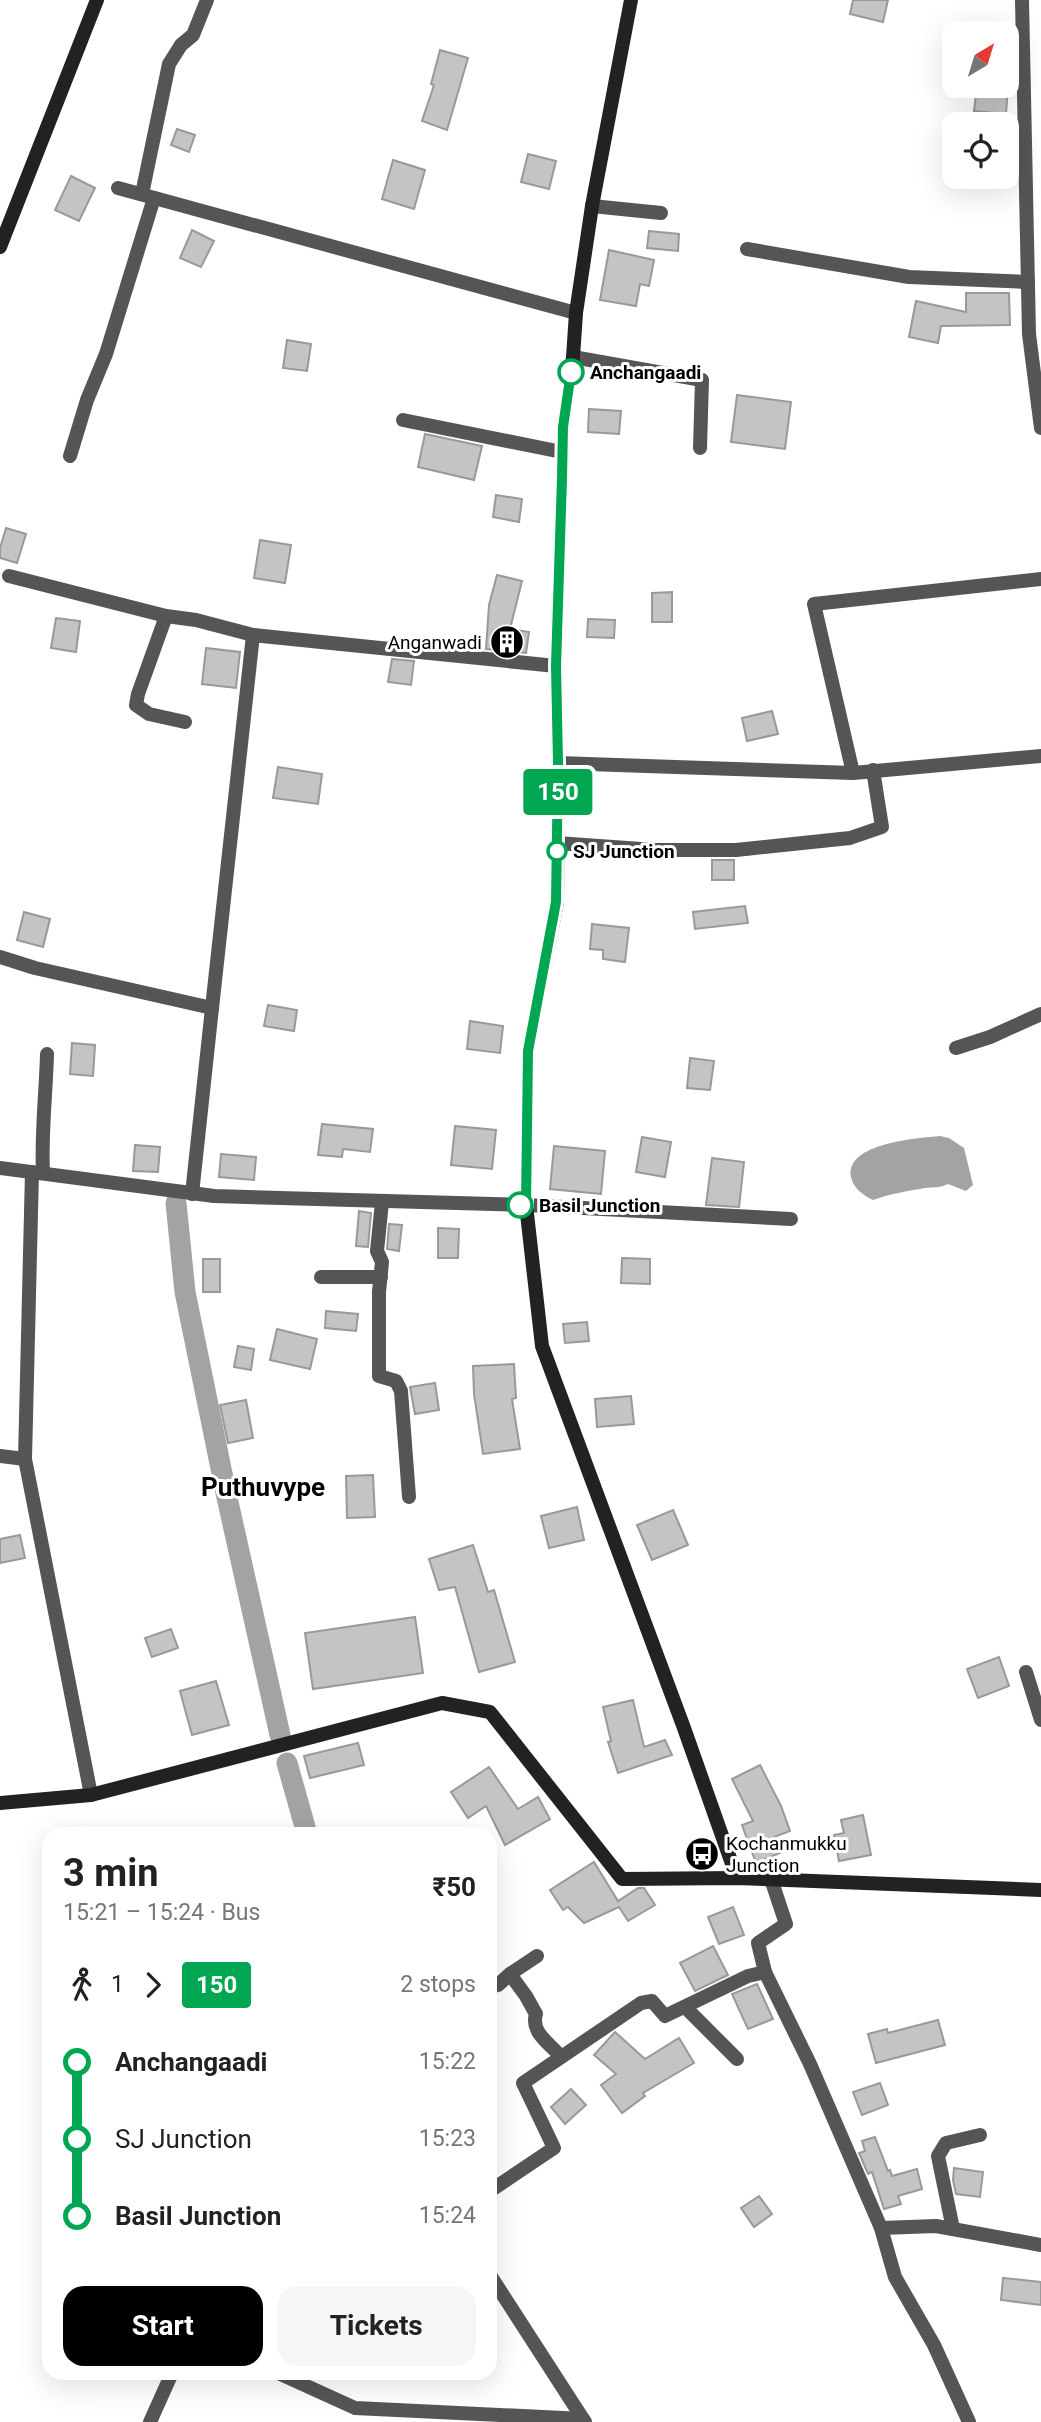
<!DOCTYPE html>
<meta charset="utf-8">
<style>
body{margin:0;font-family:Roboto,sans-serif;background:#f6f6f6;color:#222;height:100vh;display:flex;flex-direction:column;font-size:26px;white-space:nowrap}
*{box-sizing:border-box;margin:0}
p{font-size:23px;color:#767676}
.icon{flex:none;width:38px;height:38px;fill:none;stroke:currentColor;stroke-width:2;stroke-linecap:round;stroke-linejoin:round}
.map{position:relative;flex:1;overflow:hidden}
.sheet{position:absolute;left:42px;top:1827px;width:455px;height:553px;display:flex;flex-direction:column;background:#fff;border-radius:21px;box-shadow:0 7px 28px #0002}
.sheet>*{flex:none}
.badge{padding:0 14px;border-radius:5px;font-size:24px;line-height:46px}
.needle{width:46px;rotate:38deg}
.buttons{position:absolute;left:942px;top:21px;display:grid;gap:14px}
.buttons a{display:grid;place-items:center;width:77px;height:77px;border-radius:14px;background:#fff;box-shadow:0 7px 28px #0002;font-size:35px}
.map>.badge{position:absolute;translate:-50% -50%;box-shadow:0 0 0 4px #fff}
.legs{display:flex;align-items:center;gap:10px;height:77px;padding:0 21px;font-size:23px}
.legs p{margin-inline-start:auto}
.overview{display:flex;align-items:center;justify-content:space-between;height:119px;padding:0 21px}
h1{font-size:38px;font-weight:700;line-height:52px}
.cta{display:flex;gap:14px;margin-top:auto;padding:14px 21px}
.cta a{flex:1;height:80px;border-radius:21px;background:#000;color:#fff;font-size:28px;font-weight:700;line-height:80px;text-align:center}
.cta a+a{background:#f6f6f6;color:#222}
ul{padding:0 21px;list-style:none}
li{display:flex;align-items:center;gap:24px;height:77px;font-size:26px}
li i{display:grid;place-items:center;width:10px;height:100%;margin:0 9px;background:currentColor}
li i::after{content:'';width:18px;height:18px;margin:-9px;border:5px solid;border-radius:50%;background:#fff}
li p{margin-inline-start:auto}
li:first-child i{background:linear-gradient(#0000 50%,currentColor 0)}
li:last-child i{background:linear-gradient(currentColor 50%,#0000 0)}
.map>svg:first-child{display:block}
.water{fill:#a3a3a3}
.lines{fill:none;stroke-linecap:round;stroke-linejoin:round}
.canal{stroke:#a3a3a3;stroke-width:21}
.building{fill:#c4c4c4;stroke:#999;stroke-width:2}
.minor{stroke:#555;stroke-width:14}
.secondary{stroke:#222;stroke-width:14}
.line-1-casing{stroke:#fff;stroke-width:16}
.line-1{stroke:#00a651;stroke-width:10}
.stop-1-dot{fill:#fff;stroke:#00a651;stroke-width:3.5}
.labels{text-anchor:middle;stroke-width:6;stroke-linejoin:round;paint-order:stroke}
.stop-label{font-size:19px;font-weight:bold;fill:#000;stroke:#fff;text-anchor:start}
.poi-label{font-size:19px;fill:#000;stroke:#fff;text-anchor:end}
.district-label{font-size:26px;font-weight:bold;fill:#000;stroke:#fff}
</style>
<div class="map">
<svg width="1041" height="2422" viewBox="0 0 1041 2422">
<rect width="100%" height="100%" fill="#fff"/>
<path class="water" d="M940,1136l9,2 15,10 9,37 -7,6 -18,-7c-8,4 -14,3 -23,4 -17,3 -36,6 -52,12 -9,-4 -20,-12 -22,-23 -6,-34 67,-39 89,-41z"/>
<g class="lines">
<g class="canal">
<polyline points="176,1203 185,1292 226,1493 280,1735"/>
<polyline points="287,1763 307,1834"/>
</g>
</g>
<g class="building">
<polygon points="853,0 888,0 883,22 850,14"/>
<polygon points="440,50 468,58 447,130 422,121 434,85 431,84"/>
<polygon points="977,86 1008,86 1006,114 974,111"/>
<polygon points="177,129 195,135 189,152 171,145"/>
<polygon points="528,154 556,161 549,189 521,182"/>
<polygon points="393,160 425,170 414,209 382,199"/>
<polygon points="71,176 95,188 79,221 55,210"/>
<polygon points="192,230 214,241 201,267 180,258"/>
<polygon points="649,231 679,234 678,251 647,248"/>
<polygon points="609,250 654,260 649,286 640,284 636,306 600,300"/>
<polygon points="966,293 1009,293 1010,325 941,326 938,343 909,337 916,301 966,312"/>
<polygon points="287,340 311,344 307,371 283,368"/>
<polygon points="737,395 791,402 785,449 731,442"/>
<polygon points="589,409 621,411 619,434 588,432"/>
<polygon points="425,434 482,446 474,480 418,467"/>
<polygon points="496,495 522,499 519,522 493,517"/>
<polygon points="6,528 26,534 17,563 0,558 0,548"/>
<polygon points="260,540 291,545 285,583 254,578"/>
<polygon points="497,575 522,581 510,629 529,632 526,653 486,649 489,605"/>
<polygon points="672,592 672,622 652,622 652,593"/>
<polygon points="56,618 80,621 76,652 51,648"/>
<polygon points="588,619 615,620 614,638 587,637"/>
<polygon points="206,648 240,652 236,688 202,684"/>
<polygon points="392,659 414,661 411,685 388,682"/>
<polygon points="772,711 778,734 747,741 742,718"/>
<polygon points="278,767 322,774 318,804 273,798"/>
<rect x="712" y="860" width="22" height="20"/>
<polygon points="745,906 748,923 695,929 693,912"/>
<polygon points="24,912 50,919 43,947 17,940"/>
<polygon points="592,924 629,928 625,962 603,959 603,950 590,949"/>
<polygon points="268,1005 297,1010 294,1031 264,1026"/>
<polygon points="470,1021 503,1026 500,1053 467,1049"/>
<polygon points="72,1043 95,1045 93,1076 70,1074"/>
<polygon points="690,1058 714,1061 710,1090 687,1088"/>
<polygon points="322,1124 373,1129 370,1152 343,1149 342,1157 318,1155"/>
<polygon points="455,1126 496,1130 492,1169 451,1165"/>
<polygon points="642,1137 671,1142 665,1177 636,1172"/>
<polygon points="135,1145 160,1147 158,1172 133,1171"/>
<polygon points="554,1146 605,1151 601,1194 550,1189"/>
<polygon points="221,1154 256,1157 254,1180 219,1177"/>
<polygon points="712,1158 744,1162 739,1207 706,1205"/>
<polygon points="359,1211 371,1213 368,1247 356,1246"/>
<polygon points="389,1224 402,1225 399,1251 387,1249"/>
<polygon points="438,1228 459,1229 458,1258 438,1258"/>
<polygon points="622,1258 650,1259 650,1284 621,1283"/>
<rect x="203" y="1259" width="17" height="33"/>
<polygon points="326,1311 358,1314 356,1331 325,1328"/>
<polygon points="587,1322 589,1341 565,1343 563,1324"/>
<polygon points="277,1329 317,1339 310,1369 270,1360"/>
<polygon points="238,1346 254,1349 251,1370 234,1367"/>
<polygon points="514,1364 516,1398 512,1399 520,1449 483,1454 474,1394 473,1366"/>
<polygon points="435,1383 439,1410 415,1414 410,1387"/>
<polygon points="631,1396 634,1424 597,1427 595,1399"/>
<polygon points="246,1400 253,1438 228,1443 220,1405"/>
<polygon points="373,1475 375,1517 347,1518 346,1476"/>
<polygon points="577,1507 584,1540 549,1548 541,1516"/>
<polygon points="673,1510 688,1545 652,1560 637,1525"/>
<polygon points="20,1535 25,1558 0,1563 0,1539"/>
<polygon points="473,1545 488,1592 494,1590 515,1662 479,1672 455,1587 439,1590 429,1559"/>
<polygon points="415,1617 423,1673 313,1689 305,1633"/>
<polygon points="171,1629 178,1648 152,1657 145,1638"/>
<polygon points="999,1657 1009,1686 978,1698 967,1669"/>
<polygon points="216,1681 229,1725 192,1735 180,1691"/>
<polygon points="633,1700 644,1747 665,1740 672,1755 618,1773 608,1742 611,1741 603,1707"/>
<polygon points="358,1743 364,1765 310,1778 304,1756"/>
<polygon points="760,1765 781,1806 790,1831 774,1837 780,1853 756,1863 742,1825 753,1821 732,1779"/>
<polygon points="489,1767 518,1809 538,1797 550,1819 505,1845 486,1806 468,1818 451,1792"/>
<polygon points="863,1815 871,1855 839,1861 834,1835 844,1833 841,1820"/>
<polygon points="594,1862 618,1901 638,1888 644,1888 655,1905 628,1921 619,1907 584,1923 568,1907 563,1910 550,1890"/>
<polygon points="733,1907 744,1935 719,1944 708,1917"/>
<polygon points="713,1946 728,1975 695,1991 680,1963"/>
<polygon points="757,1984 773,2019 748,2029 732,1994"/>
<polygon points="938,2020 945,2045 876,2063 868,2034 887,2029 888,2033"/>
<polygon points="615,2032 645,2059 679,2038 694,2063 643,2093 645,2096 622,2113 601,2085 616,2074 594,2055"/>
<polygon points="880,2083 888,2105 862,2115 853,2092"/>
<polygon points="571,2089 586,2105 565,2124 551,2107"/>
<polygon points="875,2137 888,2171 890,2170 892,2176 917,2169 922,2189 898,2196 901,2204 884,2209 872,2172 868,2174 859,2153 865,2151 862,2141"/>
<polygon points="954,2168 983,2172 980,2197 956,2194 953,2180"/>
<polygon points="759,2196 772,2214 754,2227 741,2208"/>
<polygon points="1003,2278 1041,2282 1041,2305 1001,2300"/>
</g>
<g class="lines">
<g class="minor">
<polyline points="1022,0 1029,334 1041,428"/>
<polyline points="118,188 576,313"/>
<polyline points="142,194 169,64 181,45 193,35 207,0"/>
<polyline points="592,206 661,213"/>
<polyline points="747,249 909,277 1028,282"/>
<polyline points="573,357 702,380 700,448"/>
<polyline points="403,420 562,452"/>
<polyline points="70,456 87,400 106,354 154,198"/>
<polyline points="9,576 166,616 196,620 253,635 556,666"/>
<polyline points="166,616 138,694 136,705 149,714 185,722"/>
<polyline points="558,763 853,773 1041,756"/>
<polyline points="853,773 814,604 1041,579"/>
<polyline points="557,843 655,850 736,850 850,838 882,827 873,770"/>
<polyline points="0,957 35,968 212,1008 192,1194"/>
<polyline points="212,1008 253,635"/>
<polyline points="956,1048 990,1037 1041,1014"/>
<polyline points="0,1168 214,1196 526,1205 791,1219"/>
<polyline points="32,1172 25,1459 91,1795"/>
<path d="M43,1173c-2,-39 3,-80 4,-119"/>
<polyline points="382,1202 377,1251 382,1262 379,1292 379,1376 396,1381 401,1391 409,1497"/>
<polyline points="321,1277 381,1277"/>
<polyline points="0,1456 25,1459"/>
<polyline points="1026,1672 1041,1720"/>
<polyline points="771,1879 786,1924 758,1943 765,1972 810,2064 881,2228"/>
<polyline points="510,1974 537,1956"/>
<path d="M490,1987l8,-2 12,-11 16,22 10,18c-6,19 15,30 25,43"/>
<polyline points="685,2007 737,2059"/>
<polyline points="490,2191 554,2148 523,2083 641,2003 652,2001 665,2016 748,1976 765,1972"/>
<polyline points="953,2229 938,2156 946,2143 980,2135"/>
<polyline points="490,2275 583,2419"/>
<polyline points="278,2373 355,2408 583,2419 585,2422"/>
<polyline points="150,2422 172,2373"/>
<polyline points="969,2422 934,2345 895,2277 881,2228 936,2226 1041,2245"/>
</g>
<g class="secondary">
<polyline points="631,0 592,206 576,313 573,357 563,427 556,666 558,763 557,902 528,1051 526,1205 542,1346 684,1728 737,1878"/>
<polyline points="0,247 97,0"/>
<polyline points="0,1803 91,1795 442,1703 490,1712 622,1879 737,1878 1041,1890"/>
</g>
</g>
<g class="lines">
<g class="line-1-casing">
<polyline id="line-1" points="520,1205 526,1205 528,1051 556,902 558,763 556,666 562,478 563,427 571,372"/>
</g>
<use href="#line-1" class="line-1"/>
</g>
<defs>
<g id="building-disc" transform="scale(1.75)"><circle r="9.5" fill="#000" stroke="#fff"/><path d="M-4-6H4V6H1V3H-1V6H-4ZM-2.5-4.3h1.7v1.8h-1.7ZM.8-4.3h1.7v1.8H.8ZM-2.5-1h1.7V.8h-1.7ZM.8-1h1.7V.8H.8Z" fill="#fff"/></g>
<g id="bus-disc" transform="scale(1.75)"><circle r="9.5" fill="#000" stroke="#fff"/><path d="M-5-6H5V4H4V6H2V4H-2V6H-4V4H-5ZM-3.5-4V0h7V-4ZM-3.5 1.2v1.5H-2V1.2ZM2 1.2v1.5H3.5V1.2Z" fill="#fff"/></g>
</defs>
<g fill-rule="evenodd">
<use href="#building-disc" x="507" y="642"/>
<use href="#bus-disc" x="702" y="1854"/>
</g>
<g class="stop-1-dot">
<circle cx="571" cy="372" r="12"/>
<circle cx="557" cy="851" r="9"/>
<circle cx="520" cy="1205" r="12"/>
</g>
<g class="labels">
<g class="stop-label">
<text x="590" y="379">Anchangaadi</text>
<text x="573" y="858">SJ Junction</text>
<text x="539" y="1212">Basil Junction</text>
</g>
<g class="poi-label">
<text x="482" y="649">Anganwadi</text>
<text x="726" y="1850" text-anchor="start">Kochanmukku<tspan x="726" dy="22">Junction</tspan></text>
</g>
<g class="district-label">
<text x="263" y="1496">Puthuvype</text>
</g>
</g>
</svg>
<div class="buttons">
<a><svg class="needle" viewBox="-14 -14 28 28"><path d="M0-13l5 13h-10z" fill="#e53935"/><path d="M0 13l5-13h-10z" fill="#767676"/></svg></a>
<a><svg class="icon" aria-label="locate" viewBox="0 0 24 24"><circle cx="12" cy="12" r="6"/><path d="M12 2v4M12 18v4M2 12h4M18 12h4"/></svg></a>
</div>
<b class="badge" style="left:558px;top:792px;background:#00a651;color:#fff">150</b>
<section class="sheet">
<div class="overview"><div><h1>3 min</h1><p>15:21 – 15:24 · Bus</p></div><b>₹50</b></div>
<div class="legs"><svg class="icon" aria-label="walk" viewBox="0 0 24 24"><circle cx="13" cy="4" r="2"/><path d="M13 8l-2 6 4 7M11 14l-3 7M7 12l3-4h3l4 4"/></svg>1<svg class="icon" aria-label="forward" viewBox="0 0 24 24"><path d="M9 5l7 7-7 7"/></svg><b class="badge" style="background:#00a651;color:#fff">150</b><p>2 stops</p></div>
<ul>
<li><i style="color:#00a651"></i><b>Anchangaadi</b><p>15:22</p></li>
<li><i style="color:#00a651"></i><span>SJ Junction</span><p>15:23</p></li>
<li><i style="color:#00a651"></i><b>Basil Junction</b><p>15:24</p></li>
</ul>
<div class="cta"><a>Start</a><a>Tickets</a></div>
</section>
</div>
